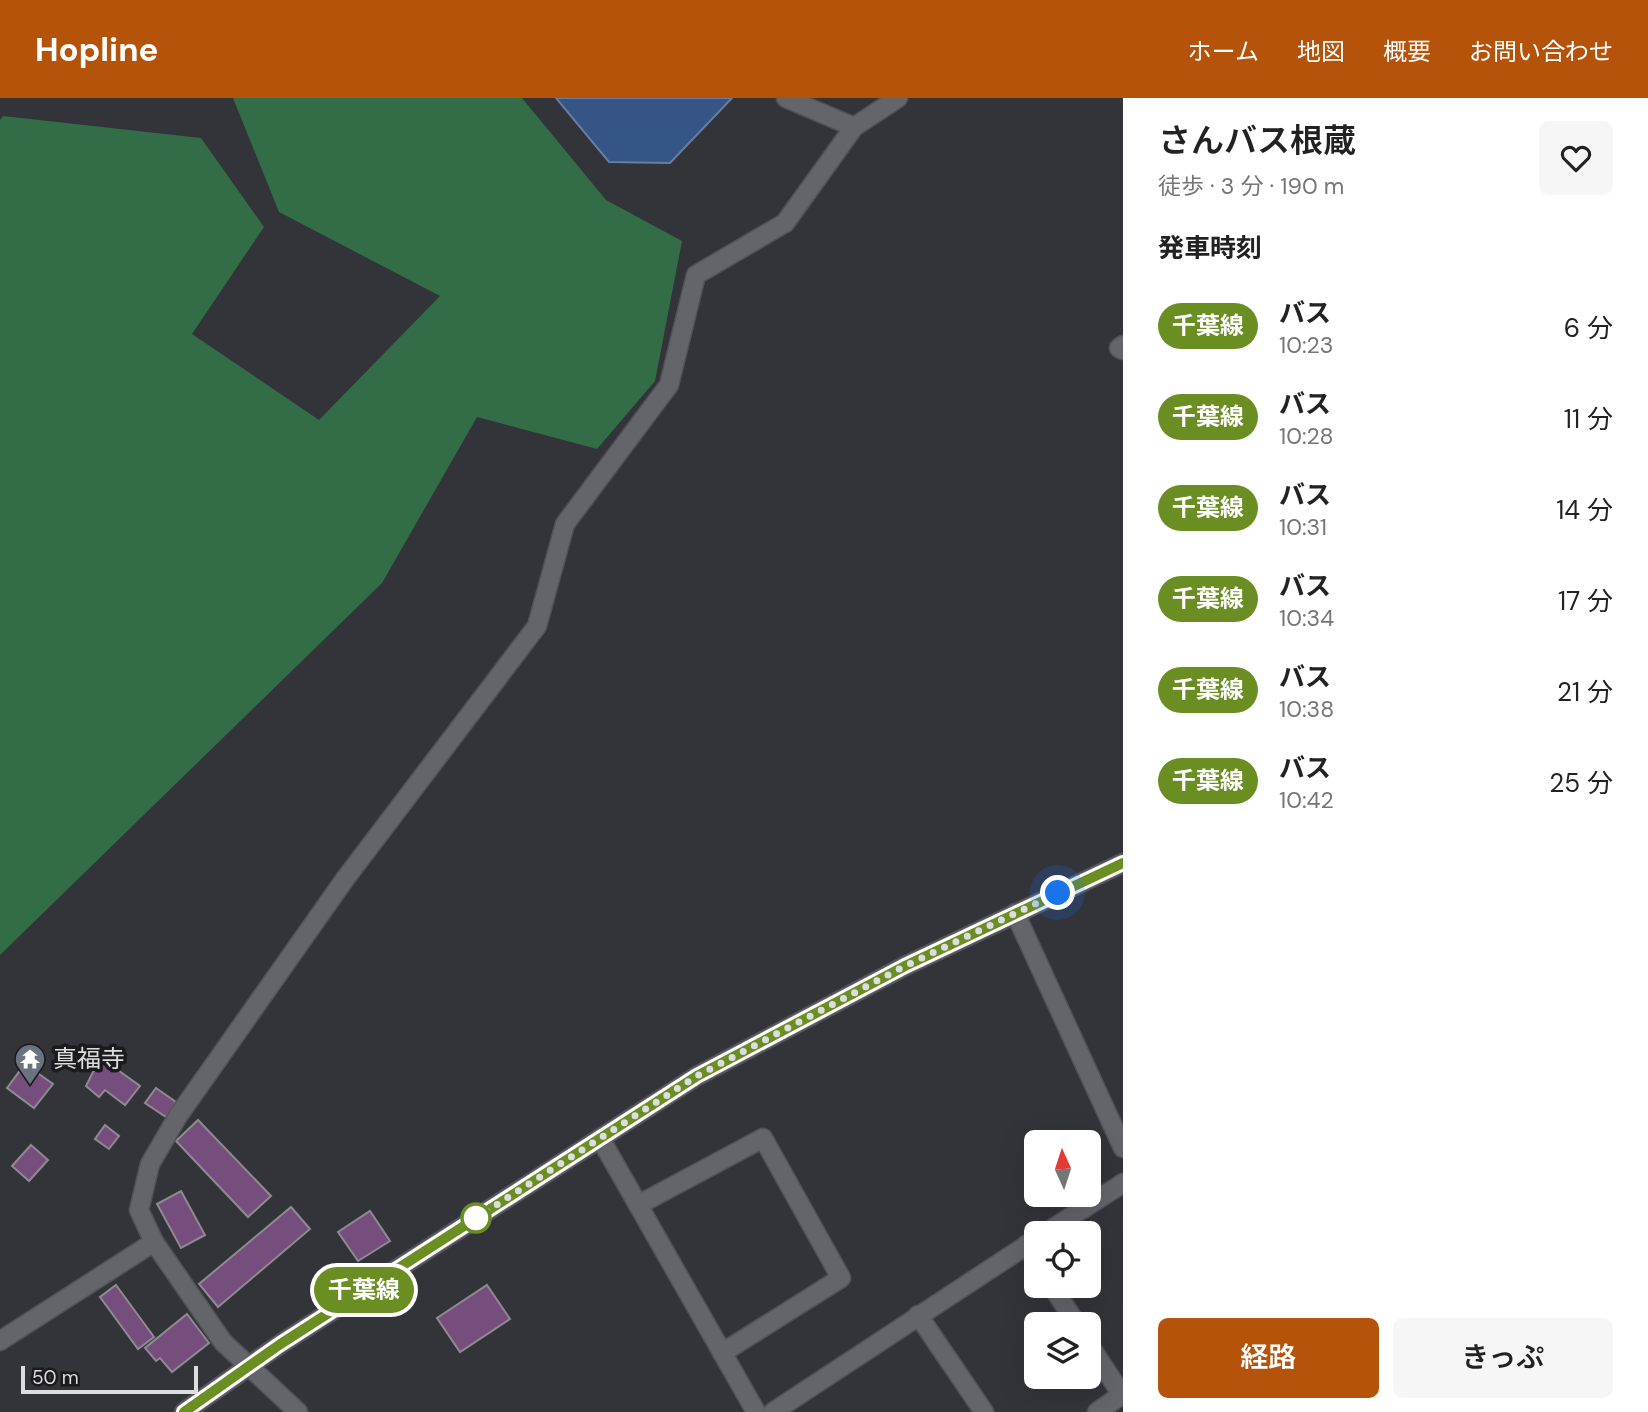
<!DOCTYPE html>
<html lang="ja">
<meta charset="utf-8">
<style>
body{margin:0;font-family:"DM Sans","Noto Sans JP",sans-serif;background:#f6f6f6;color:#222;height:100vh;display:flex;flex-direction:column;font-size:26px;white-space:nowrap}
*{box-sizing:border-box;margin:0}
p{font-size:23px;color:#767676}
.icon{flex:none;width:38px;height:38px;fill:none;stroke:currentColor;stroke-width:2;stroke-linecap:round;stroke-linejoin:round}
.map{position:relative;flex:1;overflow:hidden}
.sheet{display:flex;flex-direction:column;background:#fff;width:525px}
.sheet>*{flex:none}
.badge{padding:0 14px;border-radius:23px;font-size:24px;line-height:46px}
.needle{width:46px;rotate:357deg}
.controls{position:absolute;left:1024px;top:1032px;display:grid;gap:14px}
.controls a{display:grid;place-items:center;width:77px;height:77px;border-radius:10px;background:#fff;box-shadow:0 7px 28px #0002;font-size:35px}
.scale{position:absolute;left:21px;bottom:18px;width:177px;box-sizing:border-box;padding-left:7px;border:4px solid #dddde1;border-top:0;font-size:19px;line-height:24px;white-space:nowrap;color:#dddde1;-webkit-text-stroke:5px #1b1b1e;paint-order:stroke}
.you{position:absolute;width:35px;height:35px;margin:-18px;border:5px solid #fff;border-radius:50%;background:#1a73e8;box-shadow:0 0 0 10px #1a73e833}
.map>.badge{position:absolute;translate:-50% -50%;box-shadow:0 0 0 4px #fff}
h2{padding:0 35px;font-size:26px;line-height:63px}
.round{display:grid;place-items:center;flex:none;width:74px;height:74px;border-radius:10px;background:#f6f6f6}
.overview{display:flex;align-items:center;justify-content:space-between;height:119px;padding:0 35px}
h1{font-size:33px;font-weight:600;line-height:52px}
.cta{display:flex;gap:14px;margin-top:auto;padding:14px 35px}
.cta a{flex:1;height:80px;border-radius:10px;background:#b45309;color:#fff;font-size:28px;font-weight:600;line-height:80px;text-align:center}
.cta a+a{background:#f6f6f6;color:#222}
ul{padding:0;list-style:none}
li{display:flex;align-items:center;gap:21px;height:91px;padding:0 35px}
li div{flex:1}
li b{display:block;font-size:26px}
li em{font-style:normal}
li .badge{min-width:77px;font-weight:700;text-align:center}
header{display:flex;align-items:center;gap:42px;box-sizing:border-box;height:98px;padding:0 35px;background:#b45309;color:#fff}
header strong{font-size:33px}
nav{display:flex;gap:38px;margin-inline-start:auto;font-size:24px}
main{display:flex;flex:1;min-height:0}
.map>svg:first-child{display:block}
.green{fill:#326d47}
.water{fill:#345586;stroke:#677ea1;stroke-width:2}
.building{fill:#764e7e;stroke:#8f8a90;stroke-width:2}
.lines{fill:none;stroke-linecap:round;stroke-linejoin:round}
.minor-casing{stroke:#515157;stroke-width:21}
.minor{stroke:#64646b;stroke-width:18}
.line-casing{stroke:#fff;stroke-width:16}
.line{stroke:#6b8e23;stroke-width:10}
.walk{stroke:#dddde1;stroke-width:7;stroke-dasharray:0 12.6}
.stop-dot{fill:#fff;stroke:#6b8e23;stroke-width:3.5}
.labels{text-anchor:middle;stroke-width:7;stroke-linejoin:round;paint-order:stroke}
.poi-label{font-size:24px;fill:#dddde1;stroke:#1b1b1e;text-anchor:start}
</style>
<header>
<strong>Hopline</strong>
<nav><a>ホーム</a><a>地図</a><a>概要</a><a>お問い合わせ</a></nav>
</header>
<main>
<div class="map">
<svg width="1123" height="1314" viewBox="0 0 1123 1314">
<rect width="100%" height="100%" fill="#33333a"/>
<polygon class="green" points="233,0 522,0 606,102 682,143 655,283 597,351 477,319 382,485 0,857 0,22 3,18 201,40 264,129 192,236 319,322 440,198 279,114"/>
<polygon class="water" points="556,0 732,0 670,65 609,64"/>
<g class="building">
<polygon points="104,962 140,988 125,1007 105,992 99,999 86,988 93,974"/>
<polygon points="25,966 53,986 34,1010 7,990"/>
<polygon points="156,990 176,1004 166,1019 145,1005"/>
<polygon points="198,1022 271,1098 248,1119 176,1043"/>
<polygon points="105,1027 119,1038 109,1051 95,1041"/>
<polygon points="31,1047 48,1062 29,1083 12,1068"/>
<polygon points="181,1093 205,1137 181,1150 157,1106"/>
<polygon points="291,1109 310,1131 218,1209 199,1186"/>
<polygon points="370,1113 390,1143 358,1163 338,1134"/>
<polygon points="116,1187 154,1239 138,1251 100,1199"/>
<polygon points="487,1187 510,1221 460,1254 437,1220"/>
<polygon points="187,1216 209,1245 172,1274 160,1260 156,1263 145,1250"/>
</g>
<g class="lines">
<g class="minor-casing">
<g id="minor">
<polyline points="786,0 854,29"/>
<polyline points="1123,247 1119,250 1123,252"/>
<polyline points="1015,815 1123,1050"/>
<polyline points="600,1040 756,1314"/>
<polyline points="638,1107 763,1040 841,1180 722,1255"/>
<polyline points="1044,1136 1123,1085"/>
<polyline points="1026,1147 1036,1163"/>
<polyline points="1052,1188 1077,1227"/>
<polyline points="918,1217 984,1314"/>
<polyline points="0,1243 154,1144"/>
<polyline points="1088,1245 1122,1297"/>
<polyline points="184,1314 279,1247 697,978 905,868 1123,765"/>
<polyline points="298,1314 223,1244 154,1144 139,1112 150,1066 178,1018 345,781 537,528 565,426 669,287 696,177 785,125 854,29 898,0"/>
<polyline points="773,1314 1036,1141"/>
<polyline points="1097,1314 1123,1296"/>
</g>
</g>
<use href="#minor" class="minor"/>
</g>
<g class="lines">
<g class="line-casing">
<polyline id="line" points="184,1314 279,1247 697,978 905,868 1123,765"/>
</g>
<use href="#line" class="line"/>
<polyline class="walk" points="476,1120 697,978 905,868 1058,795"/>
</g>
<defs>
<g id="temple-pin" transform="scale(1.575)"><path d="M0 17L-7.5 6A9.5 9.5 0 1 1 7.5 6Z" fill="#6b7280" stroke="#1b1b1e"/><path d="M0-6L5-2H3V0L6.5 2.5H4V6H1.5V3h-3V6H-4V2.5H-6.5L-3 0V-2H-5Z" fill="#fff"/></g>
</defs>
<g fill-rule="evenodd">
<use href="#temple-pin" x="30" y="961"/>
</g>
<circle class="stop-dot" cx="476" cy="1120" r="14"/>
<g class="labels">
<g class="poi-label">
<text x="53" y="969">真福寺</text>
</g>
</g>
</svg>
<div class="controls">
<a><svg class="needle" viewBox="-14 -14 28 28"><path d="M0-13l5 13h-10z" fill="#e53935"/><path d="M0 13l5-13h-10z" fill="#767676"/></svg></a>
<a><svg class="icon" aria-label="locate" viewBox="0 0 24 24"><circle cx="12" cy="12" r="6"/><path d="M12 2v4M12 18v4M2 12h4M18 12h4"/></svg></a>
<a><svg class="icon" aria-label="layers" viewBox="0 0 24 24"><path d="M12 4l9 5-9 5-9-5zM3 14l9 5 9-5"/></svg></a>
</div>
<div class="scale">50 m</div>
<div class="you" style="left:1058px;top:795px"></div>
<b class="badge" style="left:364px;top:1192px;background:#6b8e23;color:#fff">千葉線</b>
</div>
<section class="sheet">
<div class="overview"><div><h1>さんバス根蔵</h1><p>徒歩 · 3 分 · 190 m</p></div><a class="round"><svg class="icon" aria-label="heart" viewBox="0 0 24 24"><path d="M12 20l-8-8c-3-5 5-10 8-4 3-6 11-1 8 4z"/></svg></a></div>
<h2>発車時刻</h2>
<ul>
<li><span class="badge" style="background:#6b8e23;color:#fff">千葉線</span><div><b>バス</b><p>10:23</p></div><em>6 分</em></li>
<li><span class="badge" style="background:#6b8e23;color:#fff">千葉線</span><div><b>バス</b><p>10:28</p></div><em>11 分</em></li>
<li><span class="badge" style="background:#6b8e23;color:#fff">千葉線</span><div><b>バス</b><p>10:31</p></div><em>14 分</em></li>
<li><span class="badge" style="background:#6b8e23;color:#fff">千葉線</span><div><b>バス</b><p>10:34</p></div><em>17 分</em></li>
<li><span class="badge" style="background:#6b8e23;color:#fff">千葉線</span><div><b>バス</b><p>10:38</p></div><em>21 分</em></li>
<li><span class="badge" style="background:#6b8e23;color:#fff">千葉線</span><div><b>バス</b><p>10:42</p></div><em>25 分</em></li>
</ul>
<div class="cta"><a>経路</a><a>きっぷ</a></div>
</section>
</main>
